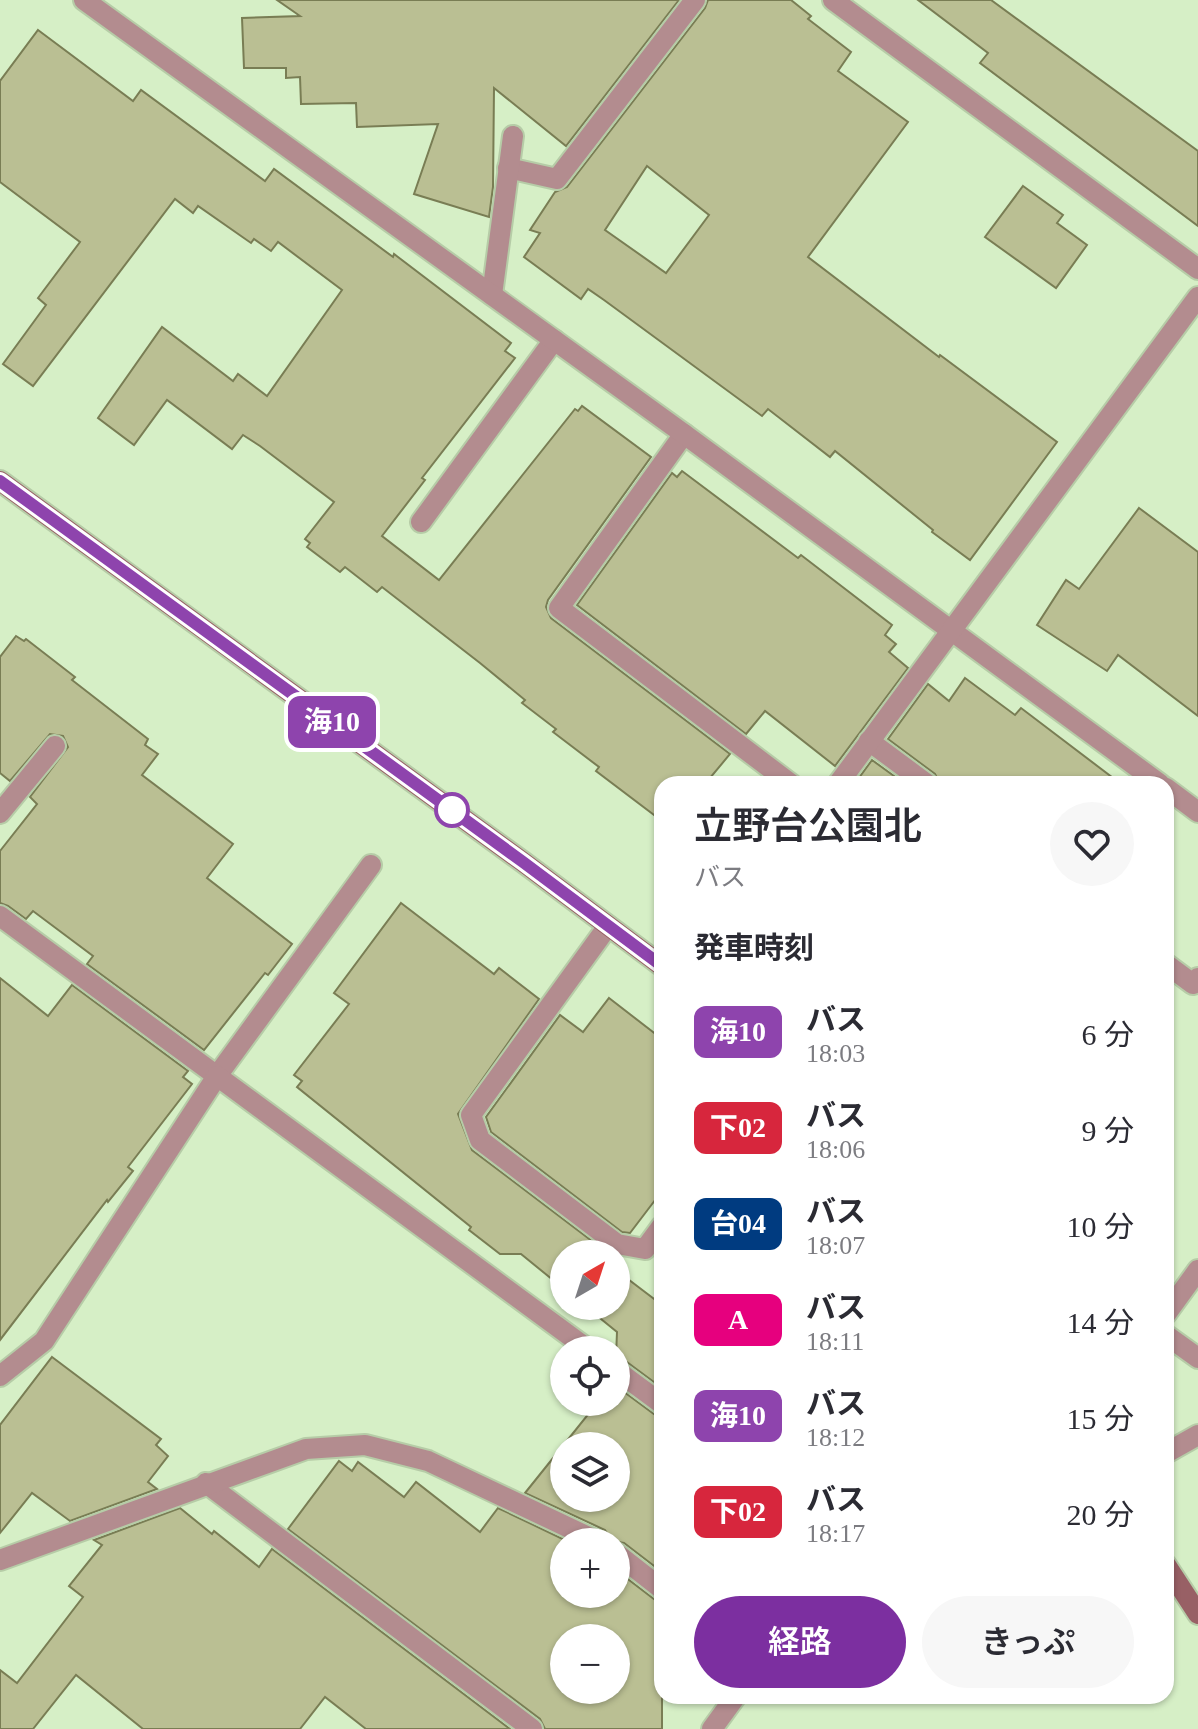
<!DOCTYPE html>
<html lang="ja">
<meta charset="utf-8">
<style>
body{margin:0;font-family:"Times New Roman","Noto Sans JP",serif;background:#f7f7f7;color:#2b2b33;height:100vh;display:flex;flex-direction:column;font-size:30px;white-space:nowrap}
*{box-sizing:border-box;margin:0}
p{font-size:26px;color:#7c7c81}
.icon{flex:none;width:44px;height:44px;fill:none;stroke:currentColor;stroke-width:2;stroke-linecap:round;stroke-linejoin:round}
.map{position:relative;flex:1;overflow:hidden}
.drawer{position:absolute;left:654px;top:776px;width:520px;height:928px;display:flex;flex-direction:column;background:#fff;border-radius:24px;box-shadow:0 2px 6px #0004}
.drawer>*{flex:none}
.badge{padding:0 16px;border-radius:12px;font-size:28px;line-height:52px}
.needle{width:52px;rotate:39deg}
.buttons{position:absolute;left:550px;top:1240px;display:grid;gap:16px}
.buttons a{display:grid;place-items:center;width:80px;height:80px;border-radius:50%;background:#fff;box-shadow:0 2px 6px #0004;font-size:40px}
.map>.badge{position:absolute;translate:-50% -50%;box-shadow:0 0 0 4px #fff}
h2{padding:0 40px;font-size:30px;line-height:72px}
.round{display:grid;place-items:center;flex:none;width:84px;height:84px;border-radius:42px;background:#f7f7f7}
.head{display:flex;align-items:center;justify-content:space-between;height:136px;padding:0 40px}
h1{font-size:38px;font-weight:600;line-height:60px}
.action{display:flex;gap:16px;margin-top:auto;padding:16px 40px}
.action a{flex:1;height:92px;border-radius:48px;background:#7c2fa0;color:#fff;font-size:32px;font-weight:600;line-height:92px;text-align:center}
.action a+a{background:#f7f7f7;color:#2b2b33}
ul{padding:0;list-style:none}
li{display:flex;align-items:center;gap:24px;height:96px;padding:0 40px}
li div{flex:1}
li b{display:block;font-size:30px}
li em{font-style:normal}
li .badge{min-width:88px;font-weight:700;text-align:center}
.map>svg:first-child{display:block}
.building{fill:#babf93;stroke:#797d54;stroke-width:2;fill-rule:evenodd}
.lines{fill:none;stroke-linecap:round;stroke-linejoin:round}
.lane-casing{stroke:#b6cca7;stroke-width:24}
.street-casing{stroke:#b6cca7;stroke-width:24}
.secondary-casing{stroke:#b6cca7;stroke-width:24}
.lane{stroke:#b38c8f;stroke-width:20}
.street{stroke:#b38c8f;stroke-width:20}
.secondary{stroke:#986065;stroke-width:20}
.line-casing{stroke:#fff;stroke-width:18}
.line{stroke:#8e44ad;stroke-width:12}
.stop-dot{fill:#fff;stroke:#8e44ad;stroke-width:4}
</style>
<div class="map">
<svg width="1198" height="1729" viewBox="0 0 1198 1729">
<rect width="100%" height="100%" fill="#d6efc6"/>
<g class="building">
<polygon points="277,0 679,0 566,146 494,88 493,187 489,217 414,194 438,124 357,127 356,103 301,104 300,77 286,78 286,68 244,68 242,18 300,16"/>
<path d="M708,0h83l20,16 -3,3 43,33 -13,19 70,51 -100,135 131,100 1,-2 117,87 -87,118 -38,-28 1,-2 -98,-79 -5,6 -62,-48 -6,7 -158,-116 -16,-11 -7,10 -57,-42 16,-24 -10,-3 25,-38 12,-5 138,-179zM647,166l62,49 -43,58 -61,-43z"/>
<polygon points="918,0 991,0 1198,151 1198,226 980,63 988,53"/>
<polygon points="38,30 133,101 141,90 265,181 274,169 393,257 394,254 511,343 505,351 515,358 422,478 425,480 382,536 439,580 575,409 578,411 582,406 651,457 548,600 546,607 551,618 730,754 705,784 662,784 662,821 596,771 599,767 553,732 556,729 522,703 525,700 480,663 382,587 377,592 345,567 340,572 307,547 310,543 305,539 334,502 260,446 243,435 232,449 167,400 134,445 98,418 162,327 233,381 238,374 267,396 342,290 278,242 271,251 254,239 251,243 198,206 193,213 175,199 33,386 3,364 46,305 38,298 80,242 0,182 0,81"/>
<polygon points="1023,186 1063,215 1057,223 1087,245 1056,288 985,237"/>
<polygon points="682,471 798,558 801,555 892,625 885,635 896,644 889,652 908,668 835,766 765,711 746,734 577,605 672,473 677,477"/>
<polygon points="1139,508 1198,552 1198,716 1118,655 1107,671 1037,625 1066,580 1079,589"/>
<polygon points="16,636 24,641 26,639 75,677 72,680 148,739 145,745 158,754 142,775 233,844 207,878 292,944 268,975 265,973 204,1050 87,964 93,956 33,911 26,919 8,906 0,903 0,851 37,804 30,797 68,747 63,736 50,734 10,781 0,773 0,657"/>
<polygon points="965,678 1015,715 1021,708 1121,784 940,784 935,774 888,739 928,684 949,701"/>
<polygon points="872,760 905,784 858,784 856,782"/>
<polygon points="401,903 494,974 499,968 539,999 458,1114 472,1150 609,1254 564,1254 564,1289 521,1254 500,1254 469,1230 471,1227 297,1087 302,1081 294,1075 349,1004 334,993"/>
<polygon points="0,978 48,1016 72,985 188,1071 183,1077 192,1084 128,1167 133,1171 108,1202 107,1200 0,1340"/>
<polygon points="609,998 662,1039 662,1191 630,1233 622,1232 491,1132 486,1117 560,1015 583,1032"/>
<polygon points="616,1270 662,1305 662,1388 624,1360 616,1357 617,1332 585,1306 616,1306"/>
<polygon points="52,1357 161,1439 156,1445 168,1456 148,1482 157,1489 70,1521 32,1493 0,1533 0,1425"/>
<path d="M616,1386l38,28 8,3v155l-38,-29 -12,-2 -7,-11 -80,-37 73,-91h18zM564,1446h52v52h-52z"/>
<path d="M339,1461l13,10 6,-9 46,35 12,-15 64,50 18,-24 71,34h-5v52h52v-24l38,29 8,3v127h-117l-5,-10 -252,-190zM564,1638h52v52h-52z"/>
<polygon points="180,1508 212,1534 214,1531 259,1567 272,1549 510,1729 366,1729 325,1697 300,1729 143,1729 76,1675 33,1729 0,1729 0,1670 17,1683 83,1597 69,1586 102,1545 94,1540"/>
</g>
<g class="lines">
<g class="lane-casing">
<g id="lane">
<polyline points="508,168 557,179 695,0"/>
<polyline points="492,295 513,136"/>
<polyline points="684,434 559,608 791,784"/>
<polyline points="421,522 554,340"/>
<polyline points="869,741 927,784"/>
<polyline points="0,813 55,746"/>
<polyline points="1166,964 1193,984 1198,978"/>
<polyline points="217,1076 371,865"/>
</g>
</g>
<g class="street-casing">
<g id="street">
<polyline points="84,0 684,434 1160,784"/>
<polyline points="833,0 1198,269"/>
<polyline points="838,784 1198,297"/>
<polyline points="1166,788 1198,812"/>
<polyline points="0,916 217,1076"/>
<polyline points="608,926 471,1115 480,1140 617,1244 645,1249 662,1226"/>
<polyline points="1166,1314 1198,1270"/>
<polyline points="1166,1335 1198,1358"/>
<polyline points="616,1370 662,1404"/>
<polyline points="0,1376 44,1341 217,1076 589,1350"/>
<polyline points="1166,1453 1198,1435"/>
<polyline points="206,1483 532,1729"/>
<polyline points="616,1553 662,1589"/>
<polyline points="0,1560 306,1449 365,1445 428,1461 599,1542"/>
<polyline points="712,1729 736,1696"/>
</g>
</g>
<g class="secondary-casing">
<g id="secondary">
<polyline points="0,481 523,862 662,966"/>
<polyline points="1166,1565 1198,1614"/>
</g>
</g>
<use href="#lane" class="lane"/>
<use href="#street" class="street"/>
<use href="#secondary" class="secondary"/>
</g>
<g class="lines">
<g class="line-casing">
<polyline id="line" points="0,481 523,862 662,966"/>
</g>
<use href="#line" class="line"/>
</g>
<circle class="stop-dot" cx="452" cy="810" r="16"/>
</svg>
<div class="buttons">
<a><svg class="needle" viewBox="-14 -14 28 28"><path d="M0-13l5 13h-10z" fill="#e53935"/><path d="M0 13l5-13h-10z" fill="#7c7c81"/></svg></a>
<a><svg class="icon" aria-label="locate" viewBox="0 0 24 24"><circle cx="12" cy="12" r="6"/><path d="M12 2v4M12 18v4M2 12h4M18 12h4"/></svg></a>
<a><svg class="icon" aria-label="layers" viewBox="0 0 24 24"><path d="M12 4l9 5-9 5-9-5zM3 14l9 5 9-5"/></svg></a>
<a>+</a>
<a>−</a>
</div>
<b class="badge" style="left:332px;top:722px;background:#8e44ad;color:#fff">海10</b>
<section class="drawer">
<div class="head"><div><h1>立野台公園北</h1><p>バス</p></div><a class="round"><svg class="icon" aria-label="heart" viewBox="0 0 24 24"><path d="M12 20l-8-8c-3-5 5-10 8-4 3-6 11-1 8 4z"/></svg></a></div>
<h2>発車時刻</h2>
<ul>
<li><span class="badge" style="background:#8e44ad;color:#fff">海10</span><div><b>バス</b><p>18:03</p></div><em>6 分</em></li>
<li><span class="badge" style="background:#d7263d;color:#fff">下02</span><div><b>バス</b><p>18:06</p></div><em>9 分</em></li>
<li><span class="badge" style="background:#003b80;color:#fff">台04</span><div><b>バス</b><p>18:07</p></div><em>10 分</em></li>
<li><span class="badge" style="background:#e6007e;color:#fff">A</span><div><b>バス</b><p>18:11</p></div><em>14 分</em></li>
<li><span class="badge" style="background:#8e44ad;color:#fff">海10</span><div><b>バス</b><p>18:12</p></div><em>15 分</em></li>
<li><span class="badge" style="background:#d7263d;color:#fff">下02</span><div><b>バス</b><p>18:17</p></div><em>20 分</em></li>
</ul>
<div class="action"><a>経路</a><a>きっぷ</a></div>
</section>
</div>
